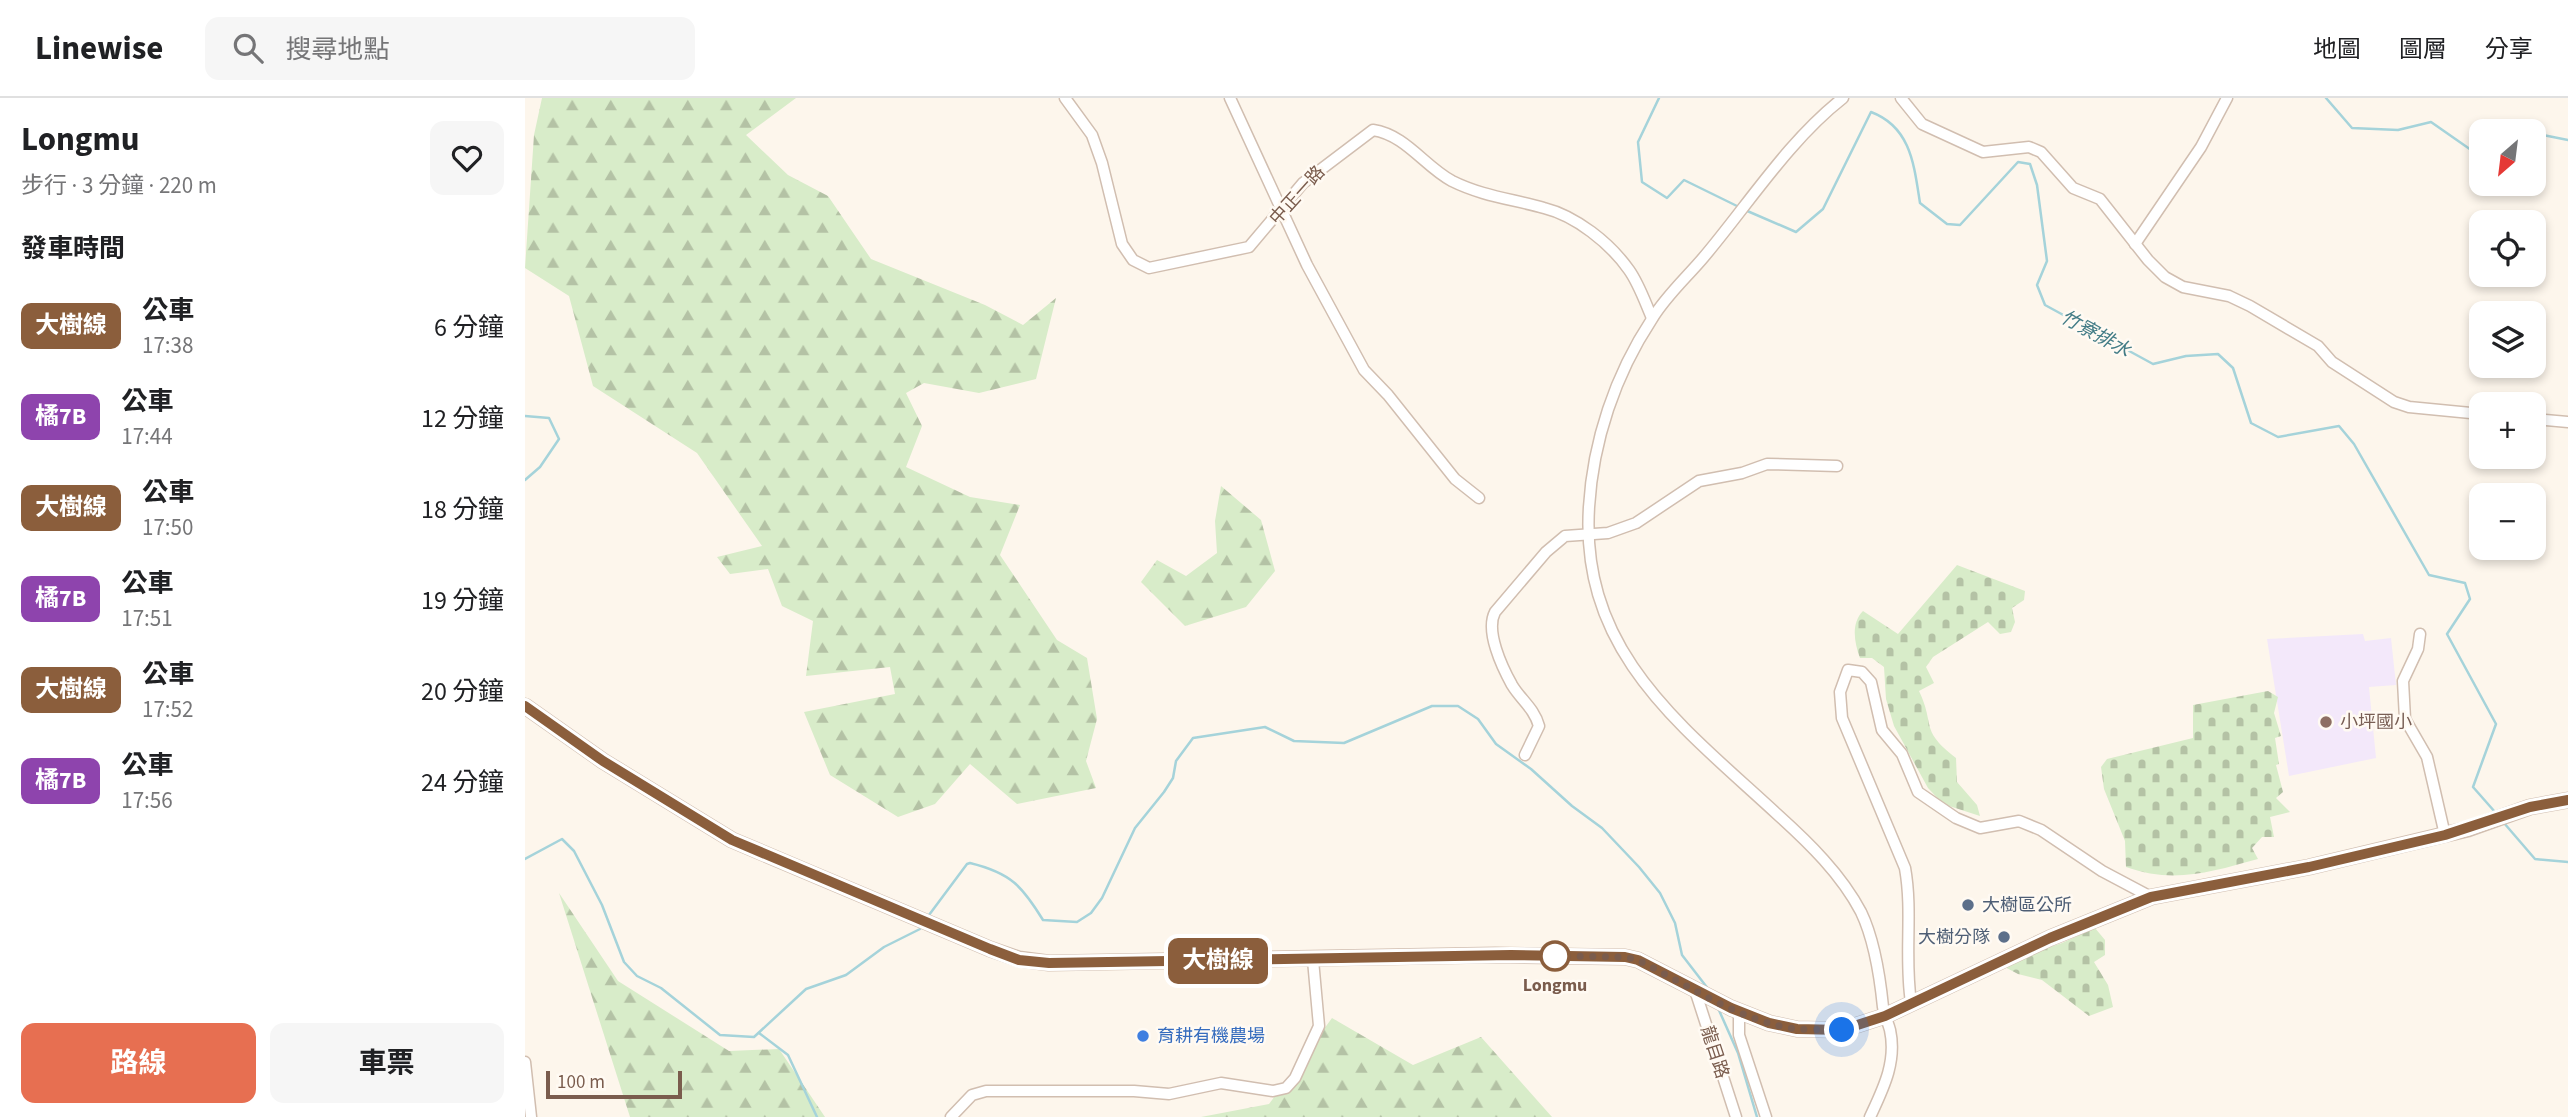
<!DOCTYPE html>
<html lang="zh-TW">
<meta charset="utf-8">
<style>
body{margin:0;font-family:"Source Sans 3","Noto Sans TC",sans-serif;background:#f6f6f6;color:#202124;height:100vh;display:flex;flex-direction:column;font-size:26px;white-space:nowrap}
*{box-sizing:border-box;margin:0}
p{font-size:23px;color:#757577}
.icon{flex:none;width:38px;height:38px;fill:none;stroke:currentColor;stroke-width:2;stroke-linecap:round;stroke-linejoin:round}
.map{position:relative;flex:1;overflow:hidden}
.drawer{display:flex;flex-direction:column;background:#fff;width:525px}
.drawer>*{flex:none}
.badge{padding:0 14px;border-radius:10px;font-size:24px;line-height:46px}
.needle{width:46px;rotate:208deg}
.buttons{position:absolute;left:1944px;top:21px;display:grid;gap:14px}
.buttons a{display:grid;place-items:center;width:77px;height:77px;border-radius:14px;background:#fff;box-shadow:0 4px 10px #0003;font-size:35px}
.scale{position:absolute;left:21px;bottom:18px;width:136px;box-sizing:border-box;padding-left:7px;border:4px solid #7a5c4d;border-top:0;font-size:19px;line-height:24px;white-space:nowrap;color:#7a5c4d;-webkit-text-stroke:5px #fffaf3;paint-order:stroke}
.you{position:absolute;width:35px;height:35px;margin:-18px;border:5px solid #fff;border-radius:50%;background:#1a73e8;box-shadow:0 0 0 10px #1a73e833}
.map>.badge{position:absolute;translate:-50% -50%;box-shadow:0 0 0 4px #fff}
h2{padding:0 21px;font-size:26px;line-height:63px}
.round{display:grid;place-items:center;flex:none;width:74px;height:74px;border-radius:14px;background:#f6f6f6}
.head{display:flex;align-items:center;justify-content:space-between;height:119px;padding:0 21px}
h1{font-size:33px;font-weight:700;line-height:52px}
.primary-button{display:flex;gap:14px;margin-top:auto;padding:14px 21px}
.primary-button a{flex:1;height:80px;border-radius:14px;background:#e76f51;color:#fff;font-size:28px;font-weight:700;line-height:80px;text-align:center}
.primary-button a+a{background:#f6f6f6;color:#202124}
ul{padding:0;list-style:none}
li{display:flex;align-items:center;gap:21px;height:91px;padding:0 21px}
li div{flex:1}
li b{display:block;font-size:26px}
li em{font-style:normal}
li .badge{min-width:77px;font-weight:700;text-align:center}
header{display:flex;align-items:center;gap:42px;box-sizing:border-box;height:98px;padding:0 35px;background:#fff;border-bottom:2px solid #e0e0e0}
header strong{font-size:33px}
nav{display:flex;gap:38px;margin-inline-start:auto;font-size:24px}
.search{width:490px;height:63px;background:#f6f6f6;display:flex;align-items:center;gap:18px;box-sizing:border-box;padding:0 24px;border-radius:14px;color:#757577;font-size:26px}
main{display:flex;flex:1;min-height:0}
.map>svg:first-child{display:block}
.education{fill:#f3e8fa}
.forest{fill:url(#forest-firs)}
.cemetery{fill:url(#cemetery-stones)}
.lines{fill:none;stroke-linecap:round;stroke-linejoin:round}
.stream{stroke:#a5d3da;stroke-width:2.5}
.minor-casing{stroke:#d1beb0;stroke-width:13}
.tertiary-casing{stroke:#d1beb0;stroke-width:17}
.minor{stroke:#fff;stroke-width:10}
.tertiary{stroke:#fff;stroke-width:14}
.line-casing{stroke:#fff;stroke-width:16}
.line{stroke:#8b5e3c;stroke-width:10}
.walk{stroke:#7a5c4d;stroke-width:7;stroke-dasharray:0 12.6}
.education-dot{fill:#8d6e63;stroke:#fffaf3;stroke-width:2.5}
.service-dot{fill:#5c6f8a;stroke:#fffaf3;stroke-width:2.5}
.stop-dot{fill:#fff;stroke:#8b5e3c;stroke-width:3.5}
.shop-dot{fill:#3f7fe0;stroke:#fffaf3;stroke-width:2.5}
.labels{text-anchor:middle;stroke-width:5;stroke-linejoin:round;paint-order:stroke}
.street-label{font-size:18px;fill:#7a5c4d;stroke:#fffaf3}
.education-label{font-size:18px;fill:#785e54;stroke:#fffaf3;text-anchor:start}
.service-label{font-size:18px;fill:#4e5e75;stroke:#fffaf3;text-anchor:start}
.stop-label{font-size:18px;font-weight:bold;fill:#7a5c4d;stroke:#fffaf3}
.shop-label{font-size:18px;fill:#366cbe;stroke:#fffaf3;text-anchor:start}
.water-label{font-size:19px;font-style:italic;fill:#437c86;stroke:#fffaf3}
</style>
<header>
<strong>Linewise</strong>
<div class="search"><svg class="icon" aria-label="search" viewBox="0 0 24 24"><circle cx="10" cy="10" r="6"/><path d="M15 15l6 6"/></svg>搜尋地點</div>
<nav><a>地圖</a><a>圖層</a><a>分享</a></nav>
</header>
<main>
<section class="drawer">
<div class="head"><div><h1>Longmu</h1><p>步行 · 3 分鐘 · 220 m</p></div><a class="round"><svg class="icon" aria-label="heart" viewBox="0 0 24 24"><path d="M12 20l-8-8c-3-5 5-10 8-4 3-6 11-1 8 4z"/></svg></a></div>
<h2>發車時間</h2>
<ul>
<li><span class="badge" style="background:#8b5e3c;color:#fff">大樹線</span><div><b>公車</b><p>17:38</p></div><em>6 分鐘</em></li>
<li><span class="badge" style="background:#8e44ad;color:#fff">橘7B</span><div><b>公車</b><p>17:44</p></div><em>12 分鐘</em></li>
<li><span class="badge" style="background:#8b5e3c;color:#fff">大樹線</span><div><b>公車</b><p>17:50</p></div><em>18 分鐘</em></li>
<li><span class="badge" style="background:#8e44ad;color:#fff">橘7B</span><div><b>公車</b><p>17:51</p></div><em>19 分鐘</em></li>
<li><span class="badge" style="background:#8b5e3c;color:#fff">大樹線</span><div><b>公車</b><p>17:52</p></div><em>20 分鐘</em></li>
<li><span class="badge" style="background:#8e44ad;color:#fff">橘7B</span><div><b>公車</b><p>17:56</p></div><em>24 分鐘</em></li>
</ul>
<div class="primary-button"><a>路線</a><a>車票</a></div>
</section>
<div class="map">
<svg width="2043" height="1019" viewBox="0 0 2043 1019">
<defs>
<pattern id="forest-firs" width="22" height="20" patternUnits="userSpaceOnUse" patternTransform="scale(1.75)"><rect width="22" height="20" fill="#d8ecc9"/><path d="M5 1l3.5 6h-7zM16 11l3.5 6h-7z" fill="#b4c2a5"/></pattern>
<pattern id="cemetery-stones" width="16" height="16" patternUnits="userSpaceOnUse" patternTransform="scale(1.75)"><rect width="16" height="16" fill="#d8ecc9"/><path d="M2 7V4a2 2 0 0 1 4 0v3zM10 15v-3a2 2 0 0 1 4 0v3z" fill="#b4c2a5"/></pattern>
</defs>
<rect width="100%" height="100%" fill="#fdf6ec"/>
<polygon class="education" points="1838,536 1840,543 1866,540 1871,587 1844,589 1851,660 1764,678 1742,541"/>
<g class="forest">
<polygon points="17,0 271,0 221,37 263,77 303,98 346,161 460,207 498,227 531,200 511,281 454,295 399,285 381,295 397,328 381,369 445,399 495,407 475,457 532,542 562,560 572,621 561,663 571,690 492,706 445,666 410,706 373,719 305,677 279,614 370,596 365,569 281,578 288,523 257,508 243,471 205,476 192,459 237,448 172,355 68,288 44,198 0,170 9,37"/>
<polygon points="696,388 736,422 750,473 721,509 660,528 616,484 632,462 661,478 692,455 690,423"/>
<polygon points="34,795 93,883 204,953 254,951 300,1019 105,1019"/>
<polygon points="807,920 888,967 956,939 1027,1019 676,1019 744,1006"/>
</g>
<g class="cemetery">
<path d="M1432,467l68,26 -1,9 -12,8 3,14 -4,10 -11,2 -12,-12 -55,35 -7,10 8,16 -15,8c17,36 0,38 37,67l1,24 20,23 3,11 -37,-12 -15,-16 -34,-62 -8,-27 -2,-32 -12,-9h-12c-6,-16 -9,-35 3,-47l35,23z"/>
<path d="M1743,593l10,6 -4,16 7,23 -6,2 4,26 -3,1 7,27 -7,6 14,14 -20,5 4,20h-12l-10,11 6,11c-47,13 -85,25 -132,8l-1,-26 -21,-52 -3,-22 6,-8 86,-21v-33z"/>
<polygon points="1570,830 1580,842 1580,857 1569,864 1583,887 1588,909 1564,918 1517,882 1493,876 1474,866 1537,845"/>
</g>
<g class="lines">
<g class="stream">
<polyline points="1134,0 1113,44 1117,84 1142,100 1159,82 1214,109"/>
<polyline points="1801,0 1827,30 1873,32 1906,24 1949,54 1956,55"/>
<polyline points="2009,41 2018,37 2043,42"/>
<path d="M1220,112l51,22 27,-23 48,-97c40,15 43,53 49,91l27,21 13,1 58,-63 12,2 7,21 10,76 -10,24 8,20 108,59 33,-8 32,-2 15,14 18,55 27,14 61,-11 15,18 75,131 36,8 5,16 -23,35 49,90 -23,63 22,25"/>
<polyline points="0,318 24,320 34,341 15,369 0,382"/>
<polyline points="1979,725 2010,761 2043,764"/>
<polyline points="0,761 37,741 49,753 77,807 99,864 112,878 136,890 195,937 229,939 281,891 321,877 359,849 395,831"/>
<path d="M404,817l38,-51 3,-1c41,10 52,23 73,57l34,2 14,-9 11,-15 33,-70 29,-36 9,-14 3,-17 17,-23 72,-11 29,14 50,2 88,-37h26l20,13 18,25 35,25 41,37 30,22 37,39 21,26 15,30 7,32 27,35"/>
<polyline points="1193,910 1213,955 1232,1019"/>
<polyline points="234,935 263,957 292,1019"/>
</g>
<g class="minor-casing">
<g id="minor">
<path d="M540,0l27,37 10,28 20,81 11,16 16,8 100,-21 54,-64 70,-53c33,5 51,36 79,51 30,15 60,18 92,27 32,8 66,35 85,62 10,14 16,32 23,48"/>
<polyline points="705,0 782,167 839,272 863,297 930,381 954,400"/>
<path d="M1318,0c-55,43 -95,107 -140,160 -17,20 -38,39 -51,61 -37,56 -59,122 -63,188 -9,146 93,219 189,308 31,28 63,59 83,97 13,27 19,65 22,95 1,8 5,15 7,23 7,32 -7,59 -20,87"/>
<polyline points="1376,0 1397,26 1458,54 1504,49 1516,54 1548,90 1575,101 1623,162 1640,179 1658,189 1704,198 1725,208 1793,248 1807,264 1869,304 1884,309 1956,316"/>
<polyline points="1610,146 1676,49 1702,0"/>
<polyline points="2009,321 2043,324"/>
<polyline points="1895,536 1893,551 1878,583 1880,621 1902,659 1920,737"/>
<path d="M1000,657l14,-29c-5,-18 -18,-26 -27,-41 -10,-18 -27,-54 -17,-73l51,-60 19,-16 43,-3 28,-10 63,-42 43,-8 25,-9 70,2"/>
<polyline points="1169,889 1211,1019"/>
<path d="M1386,904c-7,-45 2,-89 -6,-134l-63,-150 -2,-26 8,-22 14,2 9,10 11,48 20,24 16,38 38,26 24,10 39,-7 22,9 61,41 49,26"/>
<polyline points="1214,912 1214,937 1241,1019"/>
<polyline points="0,964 6,1019"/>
<polyline points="426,1019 447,997 461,993 609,993 644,996 696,985 748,993 761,990 770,980 794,928 788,862"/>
</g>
</g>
<g class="tertiary-casing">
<polyline id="tertiary" points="0,608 78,663 207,742 465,851 494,861 524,865 970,857 1100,859 1113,862 1206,910 1244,925 1272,931 1317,932 1360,918 1525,840 1626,799 1784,769 1943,731 2005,709 2043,702"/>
</g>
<use href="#minor" class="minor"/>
<use href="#tertiary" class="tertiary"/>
</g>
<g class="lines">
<g class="line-casing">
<polyline id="line" points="0,608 78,663 207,742 465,851 494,862 524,865 986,857 1100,859 1113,862 1206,910 1244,925 1272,931 1317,932 1360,918 1525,840 1626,799 1784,769 1920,737 2005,709 2043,702"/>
</g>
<use href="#line" class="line"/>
<path class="walk" d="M1030,858l70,1 13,3c48,24 107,64 160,69 14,1 29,0 44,1"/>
</g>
<circle class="education-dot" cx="1801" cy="624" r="7"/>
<g class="service-dot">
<circle cx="1443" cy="807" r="7"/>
<circle cx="1479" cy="839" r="7"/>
</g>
<circle class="stop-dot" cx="1030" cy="858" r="14"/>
<circle class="shop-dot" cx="618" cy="938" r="7"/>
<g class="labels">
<g class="street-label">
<text transform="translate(772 97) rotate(-48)" y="6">中正一路</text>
<text transform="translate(1190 954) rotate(72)" y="6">龍目路</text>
</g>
<g class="education-label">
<text x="1815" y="630">小坪國小</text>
</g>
<g class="service-label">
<text x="1457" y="813">大樹區公所</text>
<text x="1465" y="845" text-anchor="end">大樹分隊</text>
</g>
<g class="stop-label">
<text x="1030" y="893">Longmu</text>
</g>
<g class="shop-label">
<text x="632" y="944">育耕有機農場</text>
</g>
<g class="water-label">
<text transform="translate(1571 235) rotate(29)" y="7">竹寮排水</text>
</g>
</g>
</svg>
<div class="buttons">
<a><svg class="needle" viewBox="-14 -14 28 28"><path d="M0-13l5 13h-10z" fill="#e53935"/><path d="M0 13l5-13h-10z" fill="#757577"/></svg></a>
<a><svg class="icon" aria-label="locate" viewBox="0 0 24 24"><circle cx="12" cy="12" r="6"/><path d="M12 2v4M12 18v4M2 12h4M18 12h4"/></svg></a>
<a><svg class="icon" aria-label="layers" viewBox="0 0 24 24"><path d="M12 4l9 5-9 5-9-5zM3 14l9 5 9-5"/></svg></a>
<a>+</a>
<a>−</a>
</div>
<div class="scale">100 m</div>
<div class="you" style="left:1317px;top:932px"></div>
<b class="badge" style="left:693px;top:863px;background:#8b5e3c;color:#fff">大樹線</b>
</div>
</main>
